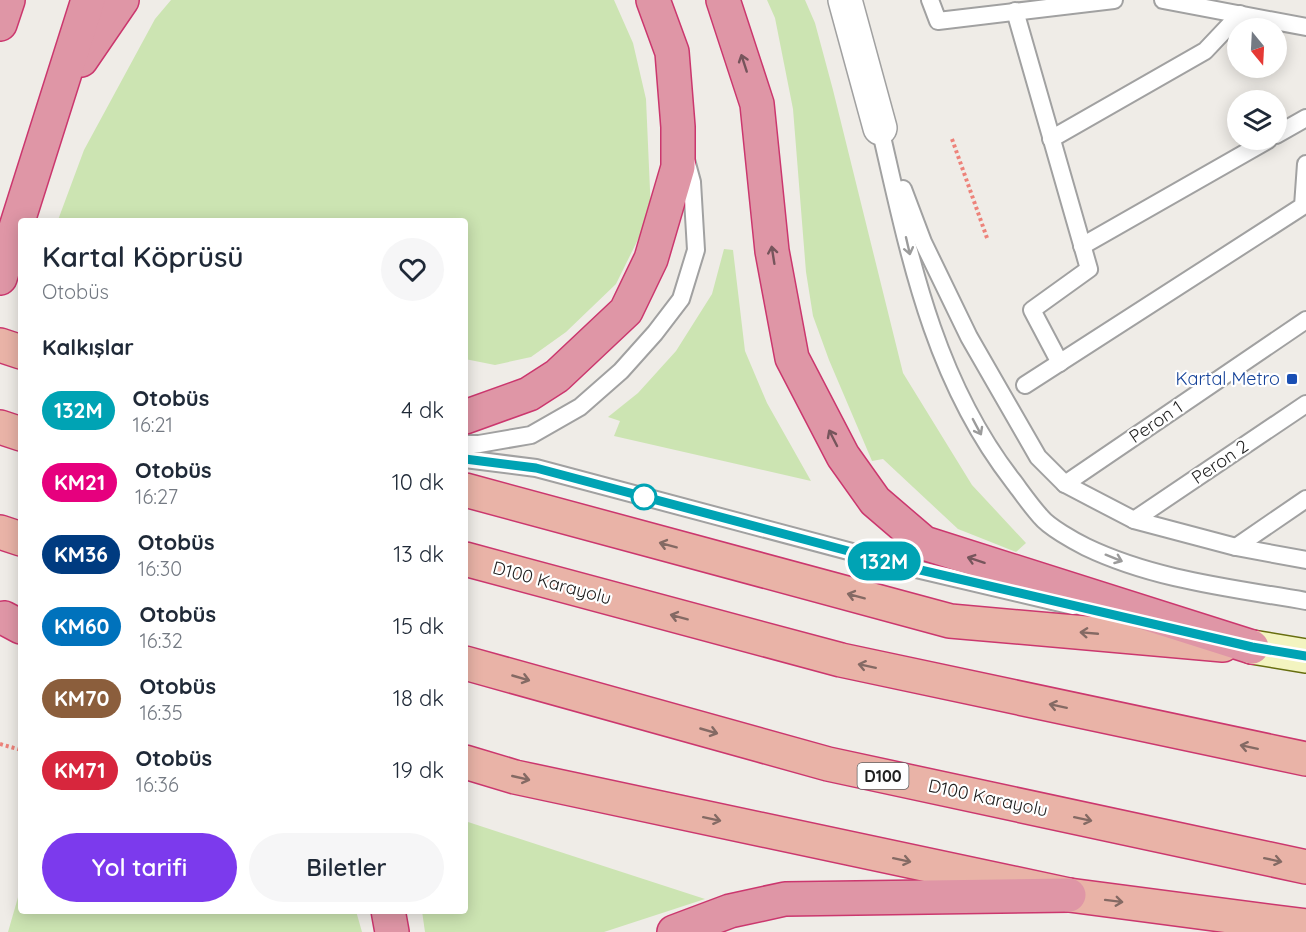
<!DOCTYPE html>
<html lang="tr">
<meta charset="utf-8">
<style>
body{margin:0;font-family:Quicksand,sans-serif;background:#f6f6f7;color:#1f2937;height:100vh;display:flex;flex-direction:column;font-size:22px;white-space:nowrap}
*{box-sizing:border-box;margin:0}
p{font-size:20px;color:#747a83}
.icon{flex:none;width:33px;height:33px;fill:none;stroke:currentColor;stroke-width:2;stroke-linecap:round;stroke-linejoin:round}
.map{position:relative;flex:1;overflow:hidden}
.side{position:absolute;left:18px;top:218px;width:450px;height:696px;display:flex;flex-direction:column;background:#fff;border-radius:6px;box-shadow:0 3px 15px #0003}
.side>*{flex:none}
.badge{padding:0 12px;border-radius:20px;font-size:21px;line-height:39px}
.needle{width:39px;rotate:162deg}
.buttons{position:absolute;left:1227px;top:18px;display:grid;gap:12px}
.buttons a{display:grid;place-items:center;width:60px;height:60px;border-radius:50%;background:#fff;box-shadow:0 3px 15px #0003;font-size:30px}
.map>.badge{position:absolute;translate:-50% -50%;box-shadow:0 0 0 3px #fff}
h2{padding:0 24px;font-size:22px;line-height:54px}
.round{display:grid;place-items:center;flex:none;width:63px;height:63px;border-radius:32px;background:#f6f6f7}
.overview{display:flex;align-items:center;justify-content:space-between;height:102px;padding:0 24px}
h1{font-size:28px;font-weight:600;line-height:45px}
.action{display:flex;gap:12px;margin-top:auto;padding:12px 24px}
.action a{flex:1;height:69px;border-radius:36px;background:#7c3aed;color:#fff;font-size:24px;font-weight:600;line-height:69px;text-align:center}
.action a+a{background:#f6f6f7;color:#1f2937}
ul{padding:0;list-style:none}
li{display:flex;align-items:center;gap:18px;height:72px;padding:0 24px}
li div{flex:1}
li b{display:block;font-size:22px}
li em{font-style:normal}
li .badge{min-width:66px;font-weight:700;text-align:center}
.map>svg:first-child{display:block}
.grass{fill:#cce4b2}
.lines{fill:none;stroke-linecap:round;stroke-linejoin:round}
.service-casing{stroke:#a1a1a1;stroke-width:20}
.tertiary-casing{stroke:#a1a1a1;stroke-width:36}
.secondary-casing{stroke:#676e0f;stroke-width:36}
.trunk-casing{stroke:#cb376e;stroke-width:36}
.motorway-casing{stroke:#cb376e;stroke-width:36}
.path{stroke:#ed827a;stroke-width:4;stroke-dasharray:3 3;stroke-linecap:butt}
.service{stroke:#fff;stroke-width:16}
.tertiary{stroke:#fff;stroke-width:33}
.secondary{stroke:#f3f4c0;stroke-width:33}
.trunk{stroke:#e9b3a7;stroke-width:33}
.motorway{stroke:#df96a6;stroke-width:33}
.oneway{stroke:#76555c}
.oneway2{stroke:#9b9b9b}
.oneway3{stroke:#846a64}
.line-casing{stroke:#fff;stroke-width:14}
.line{stroke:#00a3b4;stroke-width:9}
.transit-dot{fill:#1a4fb4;stroke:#fff;stroke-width:2}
.stop-dot{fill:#fff;stroke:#00a3b4;stroke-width:3}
.labels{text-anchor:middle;stroke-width:4.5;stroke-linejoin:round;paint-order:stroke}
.shield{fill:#fff;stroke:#636363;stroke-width:1.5}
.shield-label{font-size:16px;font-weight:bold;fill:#202020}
.transit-label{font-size:18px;fill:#164399;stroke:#fff;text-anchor:end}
.street-label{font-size:18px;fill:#202020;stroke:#fff}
</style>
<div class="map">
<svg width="1306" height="932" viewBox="0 0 1306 932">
<rect width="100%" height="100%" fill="#efece7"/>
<g class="grass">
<polygon points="171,0 614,0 633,43 646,99 651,213 616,284 566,332 531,357 495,365 465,359 465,220 58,220 84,150 155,19"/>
<polygon points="767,0 805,0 815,23 833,90 903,373 972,485 1026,543 1016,552 958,529 883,459 872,461 829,360 813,316 806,272 793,109 775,18"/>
<polygon points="724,249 733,250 745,351 767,403 811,481 614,436 620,421 608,417 638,393 676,351 712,294"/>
<polygon points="465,821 705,899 604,932 425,932 422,911 465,910"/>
<polygon points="21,887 21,910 356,911 362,932 8,932"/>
</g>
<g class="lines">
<g class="service-casing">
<g id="service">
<polyline points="930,0 938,21 1114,0"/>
<polyline points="1163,0 1306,27"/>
<polyline points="1015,11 1089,269 1032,310 1060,363"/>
<path d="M880,128c29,125 52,249 133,353 9,12 18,25 28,36 8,10 33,24 45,30 69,33 146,41 220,54"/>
<polyline points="1276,135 1306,118"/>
<polyline points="1051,139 1205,51 1240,14"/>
<polyline points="903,189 923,242 969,337 1038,457 1065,484 1134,520 1236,547 1306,560"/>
<polyline points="1082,246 1268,140"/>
<polyline points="1025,385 1303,206 1306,164"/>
<polyline points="465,444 479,444 531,435 580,407 621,371 655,333 681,299 696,250 692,182 686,160"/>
<polyline points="465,459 536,468 916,569 1073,606"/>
<polyline points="1065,484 1306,320"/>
<polyline points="1134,520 1306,404"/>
<polyline points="1236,547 1306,499"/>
</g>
</g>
<g class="tertiary-casing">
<polyline id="tertiary" points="845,0 880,128"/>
</g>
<g class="secondary-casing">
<polyline id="secondary" points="1252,647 1306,656"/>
</g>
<g class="trunk-casing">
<g id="trunk">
<polyline points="0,345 21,352"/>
<polyline points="0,427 21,434"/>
<polyline points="465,490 950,621 1223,645"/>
<polyline points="0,532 21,539"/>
<polyline points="465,559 841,660 1306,759"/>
<polyline points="465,663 828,764 1306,867"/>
<polyline points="465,762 515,777 1069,895 1306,926"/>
</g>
</g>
<g class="motorway-casing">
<g id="motorway">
<polyline points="723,0 757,104 772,251 792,358 843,456 875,501 924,543 1252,647"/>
<polyline points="0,24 8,0"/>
<polyline points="81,60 122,0"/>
<polyline points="0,278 88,0"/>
<polyline points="465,417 529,394 557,376 626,311 651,259 678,167 678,127 672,52 653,0"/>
<polyline points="4,618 21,627"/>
<polyline points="388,910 392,932"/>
<polyline points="674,932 730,911 785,899 1069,895"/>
</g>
</g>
<g class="path">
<polyline points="952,139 987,238"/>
<polyline points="0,744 21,750"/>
</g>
<use href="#service" class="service"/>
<use href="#tertiary" class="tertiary"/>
<use href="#secondary" class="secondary"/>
<use href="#trunk" class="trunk"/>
<use href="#motorway" class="motorway"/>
</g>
<defs><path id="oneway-shaft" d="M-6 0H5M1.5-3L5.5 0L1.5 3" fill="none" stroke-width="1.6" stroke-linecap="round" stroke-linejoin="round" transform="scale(1.5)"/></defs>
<g class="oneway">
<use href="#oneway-shaft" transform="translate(744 63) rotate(-108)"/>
<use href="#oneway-shaft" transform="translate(773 255) rotate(-99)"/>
<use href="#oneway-shaft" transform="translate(833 438) rotate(-117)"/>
<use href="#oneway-shaft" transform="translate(976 560) rotate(-162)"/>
</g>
<g class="oneway2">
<use href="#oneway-shaft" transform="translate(908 246) rotate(77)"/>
<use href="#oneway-shaft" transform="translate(977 427) rotate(62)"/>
<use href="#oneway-shaft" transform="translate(1114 558) rotate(22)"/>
</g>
<g class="oneway3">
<use href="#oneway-shaft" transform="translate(668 545) rotate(-165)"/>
<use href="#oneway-shaft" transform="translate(856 596) rotate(-165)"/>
<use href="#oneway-shaft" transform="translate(679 617) rotate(-165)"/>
<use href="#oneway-shaft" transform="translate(1089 633) rotate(-175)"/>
<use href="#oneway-shaft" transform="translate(867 666) rotate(-168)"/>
<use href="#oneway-shaft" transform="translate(521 678) rotate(16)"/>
<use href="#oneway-shaft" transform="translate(1058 706) rotate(-168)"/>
<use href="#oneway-shaft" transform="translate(709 731) rotate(16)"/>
<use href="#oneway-shaft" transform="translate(1249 747) rotate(-168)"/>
<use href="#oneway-shaft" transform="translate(521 778) rotate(13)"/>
<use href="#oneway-shaft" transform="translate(712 819) rotate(12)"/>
<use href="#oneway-shaft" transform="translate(1083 819) rotate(12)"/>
<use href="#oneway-shaft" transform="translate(902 860) rotate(12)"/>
<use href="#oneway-shaft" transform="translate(1273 860) rotate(12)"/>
<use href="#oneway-shaft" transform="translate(1114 901) rotate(7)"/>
</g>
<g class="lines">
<g class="line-casing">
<polyline id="line" points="465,459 536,468 916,569 1252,647 1306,656"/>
</g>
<use href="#line" class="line"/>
</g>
<rect class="transit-dot" x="1286" y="373" width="12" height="12" rx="3"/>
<circle class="stop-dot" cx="644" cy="497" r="12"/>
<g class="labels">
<rect class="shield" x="857.5" y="763" width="51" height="26" rx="4.5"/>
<g class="shield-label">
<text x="883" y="782">D100</text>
</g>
<g class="transit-label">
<text x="1280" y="385">Kartal Metro</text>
</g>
<g class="street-label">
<text transform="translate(1156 422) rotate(-34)" y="6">Peron 1</text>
<text transform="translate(1220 462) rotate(-34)" y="6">Peron 2</text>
<text transform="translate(552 583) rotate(15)" y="6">D100 Karayolu</text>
<text transform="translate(988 798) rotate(12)" y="6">D100 Karayolu</text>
</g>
</g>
</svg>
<div class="buttons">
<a><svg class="needle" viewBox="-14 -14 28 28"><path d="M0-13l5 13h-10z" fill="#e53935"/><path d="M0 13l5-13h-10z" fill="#747a83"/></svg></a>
<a><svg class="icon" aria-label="layers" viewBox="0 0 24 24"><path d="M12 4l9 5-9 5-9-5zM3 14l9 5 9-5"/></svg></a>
</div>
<b class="badge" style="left:884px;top:561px;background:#00a3b4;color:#fff">132M</b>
<section class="side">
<div class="overview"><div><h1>Kartal Köprüsü</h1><p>Otobüs</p></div><a class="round"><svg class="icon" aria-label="heart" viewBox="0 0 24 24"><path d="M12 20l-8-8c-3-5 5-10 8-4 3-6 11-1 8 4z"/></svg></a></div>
<h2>Kalkışlar</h2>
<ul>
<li><span class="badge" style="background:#00a3b4;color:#fff">132M</span><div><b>Otobüs</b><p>16:21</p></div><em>4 dk</em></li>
<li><span class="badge" style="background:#e6007e;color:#fff">KM21</span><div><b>Otobüs</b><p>16:27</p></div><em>10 dk</em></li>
<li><span class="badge" style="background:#003b80;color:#fff">KM36</span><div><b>Otobüs</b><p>16:30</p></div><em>13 dk</em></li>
<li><span class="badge" style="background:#0072bc;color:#fff">KM60</span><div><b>Otobüs</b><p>16:32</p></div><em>15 dk</em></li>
<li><span class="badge" style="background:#8b5e3c;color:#fff">KM70</span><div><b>Otobüs</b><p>16:35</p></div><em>18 dk</em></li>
<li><span class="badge" style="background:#d7263d;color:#fff">KM71</span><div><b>Otobüs</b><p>16:36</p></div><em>19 dk</em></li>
</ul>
<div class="action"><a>Yol tarifi</a><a>Biletler</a></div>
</section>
</div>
